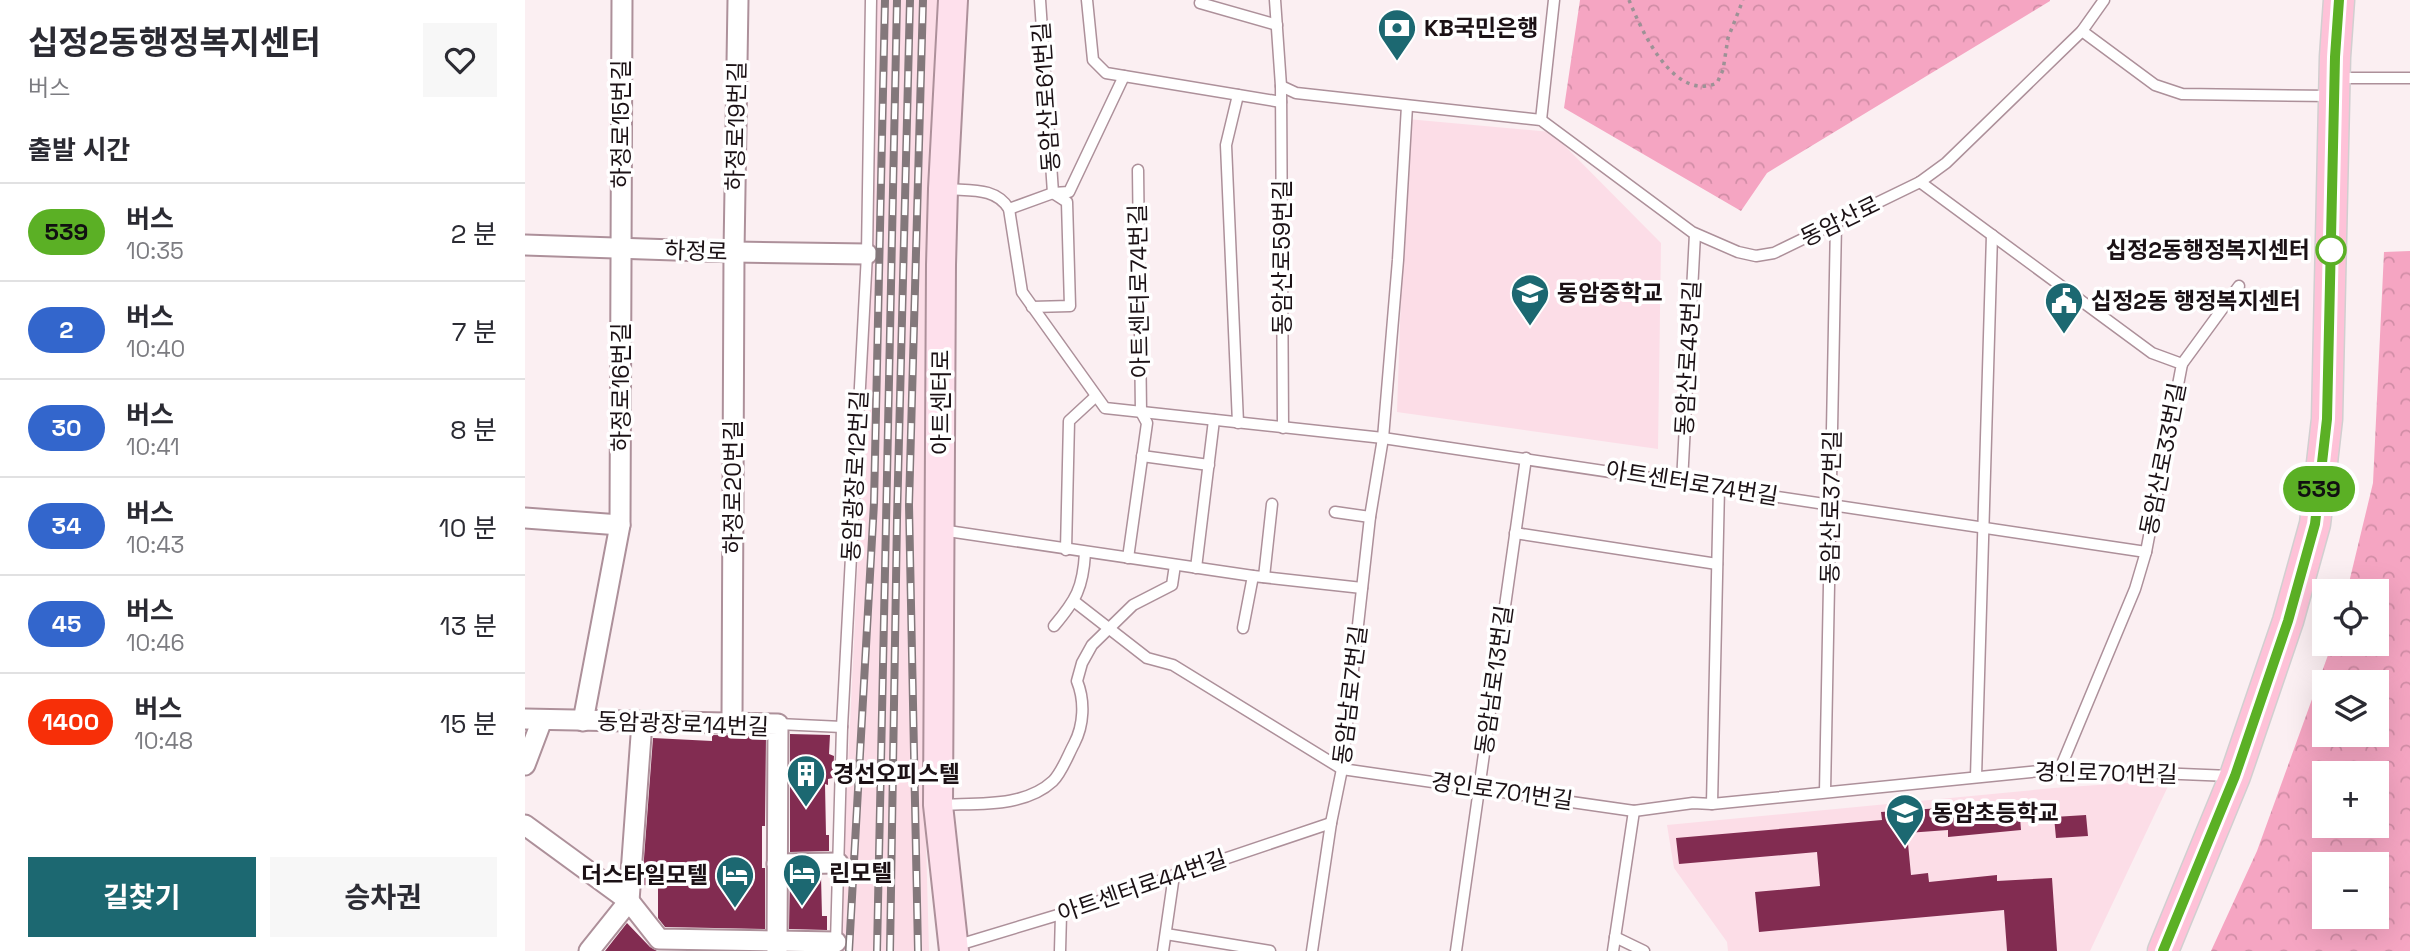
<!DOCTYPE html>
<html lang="ko">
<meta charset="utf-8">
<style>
body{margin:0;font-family:"Space Grotesk","Noto Sans KR",sans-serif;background:#f7f7f7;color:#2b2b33;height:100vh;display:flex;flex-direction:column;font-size:26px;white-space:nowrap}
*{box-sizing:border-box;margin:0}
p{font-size:23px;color:#7c7c81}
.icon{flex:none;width:38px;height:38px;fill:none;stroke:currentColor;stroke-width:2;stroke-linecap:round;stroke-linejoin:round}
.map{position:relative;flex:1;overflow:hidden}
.sheet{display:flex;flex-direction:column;background:#fff;width:525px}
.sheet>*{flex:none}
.badge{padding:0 14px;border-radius:23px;font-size:24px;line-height:46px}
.tools{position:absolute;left:1787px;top:579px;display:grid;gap:14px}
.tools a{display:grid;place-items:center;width:77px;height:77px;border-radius:0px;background:#fff;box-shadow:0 7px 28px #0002;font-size:35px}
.map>.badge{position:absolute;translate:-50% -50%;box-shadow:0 0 0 4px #fff}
h2{padding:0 28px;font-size:26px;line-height:63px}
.round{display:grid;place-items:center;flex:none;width:74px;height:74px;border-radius:0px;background:#f7f7f7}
.overview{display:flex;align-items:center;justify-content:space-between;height:119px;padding:0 28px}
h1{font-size:33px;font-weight:700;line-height:52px}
.button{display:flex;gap:14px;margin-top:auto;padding:14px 28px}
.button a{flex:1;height:80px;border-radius:0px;background:#1c6871;color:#fff;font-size:28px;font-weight:700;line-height:80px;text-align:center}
.button a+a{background:#f7f7f7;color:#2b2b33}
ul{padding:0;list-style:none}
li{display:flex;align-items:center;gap:21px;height:98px;padding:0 28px;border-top:2px solid #e1e1e2}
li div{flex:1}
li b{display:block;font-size:26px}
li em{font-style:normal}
li .badge{min-width:77px;font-weight:700;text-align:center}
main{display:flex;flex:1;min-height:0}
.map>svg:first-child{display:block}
.built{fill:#fcdde7}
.forest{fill:url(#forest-crowns);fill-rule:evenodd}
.building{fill:#822c51}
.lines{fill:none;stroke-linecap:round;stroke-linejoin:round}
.lane-casing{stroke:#ad909a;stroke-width:13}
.street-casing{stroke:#ad909a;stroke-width:23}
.secondary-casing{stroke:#ad909a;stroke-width:32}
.primary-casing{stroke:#d1cfd0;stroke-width:33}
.path{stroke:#9d9296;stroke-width:3.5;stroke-dasharray:3.5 5;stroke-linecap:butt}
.lane{stroke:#fff;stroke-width:10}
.street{stroke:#fff;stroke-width:19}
.secondary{stroke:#fee0ec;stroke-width:28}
.primary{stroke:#fec2d8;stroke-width:30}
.rail-casing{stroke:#83787b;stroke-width:8}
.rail{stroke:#fff;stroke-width:5;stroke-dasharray:16;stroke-linecap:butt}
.line-casing{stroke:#fff;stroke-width:16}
.line{stroke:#5bb025;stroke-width:10}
.stop-dot{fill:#fff;stroke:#5bb025;stroke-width:3.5}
.labels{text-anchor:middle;stroke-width:7;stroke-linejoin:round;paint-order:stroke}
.poi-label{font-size:23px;font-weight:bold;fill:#1b1115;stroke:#fff;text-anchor:start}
.street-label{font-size:23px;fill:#1b1115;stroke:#fff}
.stop-label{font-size:23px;font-weight:bold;fill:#1b1115;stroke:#fff;text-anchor:end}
</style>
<main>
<section class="sheet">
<div class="overview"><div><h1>십정2동행정복지센터</h1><p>버스</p></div><a class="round"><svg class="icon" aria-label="heart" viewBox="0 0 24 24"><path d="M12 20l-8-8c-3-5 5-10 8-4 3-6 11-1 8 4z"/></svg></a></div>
<h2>출발 시간</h2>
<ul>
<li><span class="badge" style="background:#5bb025;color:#111">539</span><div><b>버스</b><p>10:35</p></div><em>2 분</em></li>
<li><span class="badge" style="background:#36c;color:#fff">2</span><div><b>버스</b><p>10:40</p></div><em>7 분</em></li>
<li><span class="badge" style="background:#36c;color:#fff">30</span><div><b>버스</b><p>10:41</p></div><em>8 분</em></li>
<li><span class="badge" style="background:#36c;color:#fff">34</span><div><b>버스</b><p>10:43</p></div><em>10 분</em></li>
<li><span class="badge" style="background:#36c;color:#fff">45</span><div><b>버스</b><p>10:46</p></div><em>13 분</em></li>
<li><span class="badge" style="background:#f72f08;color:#fff">1400</span><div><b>버스</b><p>10:48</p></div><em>15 분</em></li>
</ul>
<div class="button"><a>길찾기</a><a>승차권</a></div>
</section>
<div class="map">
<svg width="1885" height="951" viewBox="0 0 1885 951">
<defs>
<pattern id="forest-crowns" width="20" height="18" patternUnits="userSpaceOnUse" patternTransform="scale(1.75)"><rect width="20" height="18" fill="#f5a5c2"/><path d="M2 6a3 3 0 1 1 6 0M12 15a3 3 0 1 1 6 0" fill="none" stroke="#d18da6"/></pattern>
</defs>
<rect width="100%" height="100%" fill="#fbeff2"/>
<g class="built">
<polygon points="350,0 413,0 402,364 399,769 404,951 314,951 342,372"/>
<polygon points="882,119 1026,132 1136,243 1133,449 872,412"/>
<polygon points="1646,780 1565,951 1203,951 1202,942 1149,868 1142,825 1529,788"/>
</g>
<g class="forest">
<polygon points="1055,0 1525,0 1525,1 1242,173 1216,211 1039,108"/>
<path d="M1885,251v700h-199l46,-100 75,-207h45v-52l-30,-1 26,-108 11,-231zM1799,682h53v53h-53zM1799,774h53v52h-53zM1799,864h53v53h-53z"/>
</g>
<g class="building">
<polygon points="265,734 305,735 304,754 309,756 308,778 303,779 303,785 300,784 301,835 304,835 304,851 265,852"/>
<polygon points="187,735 241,736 240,826 237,826 237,868 240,868 240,929 140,927 133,918 133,886 117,885 128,738 187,741"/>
<polygon points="1497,803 1498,816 1495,817 1496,830 1423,837 1423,830 1382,833 1386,875 1403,873 1404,882 1472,875 1472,881 1527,878 1532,951 1482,951 1479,910 1234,932 1230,892 1295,886 1292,852 1154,864 1151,838 1357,820 1356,812 1416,808 1416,810"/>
<polygon points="1561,815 1563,836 1531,838 1529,817"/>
<polygon points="265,876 296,876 297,916 302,916 302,930 264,929"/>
<polygon points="102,923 125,947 132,951 80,951"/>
</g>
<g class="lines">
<g class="lane-casing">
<g id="lane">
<polyline points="562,0 568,60 581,73 756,102"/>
<polyline points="750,0 756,86 758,428"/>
<polyline points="675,3 752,25"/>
<polyline points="1557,31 1630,85 1657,94 1807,96"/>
<polyline points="1813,78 1885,78"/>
<polyline points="756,86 771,93 1016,120 1167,232 1213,252 1231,256 1249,253 1395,182 1421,163 1557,31 1579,0"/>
<polyline points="1016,120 1029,0"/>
<polyline points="1395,182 1627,353 1657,364 1621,552 1610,589 1535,769"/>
<path d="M422,189c23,2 49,-2 62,20l13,83 83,116 278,30 763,114"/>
<polyline points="484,209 528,193 544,192 599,76"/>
<polyline points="507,307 545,306 542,202 528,193 515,0"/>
<polyline points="1657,364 1714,286"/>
<polyline points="713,423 701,145 713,95"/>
<polyline points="617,456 684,465"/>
<polyline points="1157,482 1170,234"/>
<polyline points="810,512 845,517"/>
<polyline points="416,530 728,576 837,588"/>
<polyline points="990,533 1192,564"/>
<polyline points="541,550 544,421 570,397"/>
<polyline points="603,558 622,423 616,412 613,170"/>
<polyline points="671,568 689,420"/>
<polyline points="739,577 747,504"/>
<polyline points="550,602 622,658 648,665 817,769 1109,811 1168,803 1187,804 1535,769 1705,776"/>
<path d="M529,626c22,-26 29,-38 31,-73"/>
<polyline points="718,628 728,576"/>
<polyline points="253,724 317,727"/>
<polyline points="1451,777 1467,235"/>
<polyline points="1300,792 1311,223"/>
<polyline points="1187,804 1194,487"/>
<path d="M415,805c37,-2 84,3 113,-24 9,-9 15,-26 21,-37 10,-19 11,-43 3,-63l5,-18 10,-18 41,-40 39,-20 3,-20"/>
<polyline points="641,934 745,951"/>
<polyline points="1090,937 1119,951"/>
<polyline points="311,943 317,727 342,254 346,0"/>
<polyline points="430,946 536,914 806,823"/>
<polyline points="535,951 536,914"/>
<polyline points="638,951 649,875"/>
<polyline points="787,951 806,823 817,769 845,517 858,438 873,260 882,106"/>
<polyline points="931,951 1001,458"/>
<polyline points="1088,951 1109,811"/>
</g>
</g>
<g class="street-casing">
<g id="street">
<polyline points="0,245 209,252 342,254"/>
<polyline points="0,518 95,525"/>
<polyline points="0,719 253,724 252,951"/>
<polyline points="58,721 95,525 97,0"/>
<polyline points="207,722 209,252 213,0"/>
<polyline points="0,765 17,720"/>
<polyline points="0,825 104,901 134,939 311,942"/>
<polyline points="252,864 313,863"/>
<polyline points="64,951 104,901 117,722"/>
</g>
</g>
<g class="secondary-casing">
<polyline id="secondary" points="428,0 418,189 416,265 413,805 429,951"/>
</g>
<g class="primary-casing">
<polyline id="primary" points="1638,951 1710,776 1763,621 1790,524 1802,419 1810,57 1814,0"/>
</g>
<path class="path" d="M1104,0c13,32 45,102 88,83l6,-13 5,-32 15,-38"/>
<use href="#lane" class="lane"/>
<use href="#street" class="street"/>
<use href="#secondary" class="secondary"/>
<use href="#primary" class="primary"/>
<g class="rail-casing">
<g id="rail">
<polyline points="324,951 349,503 360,0"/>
<polyline points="352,951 372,0"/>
<polyline points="365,951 372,519 385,0"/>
<polyline points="393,951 384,505 398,0"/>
</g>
</g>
<use href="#rail" class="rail"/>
</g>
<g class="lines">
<g class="line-casing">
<polyline id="line" points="1638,951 1710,776 1763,621 1790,524 1802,419 1810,57 1814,0"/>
</g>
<use href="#line" class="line"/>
</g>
<defs>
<g id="bank-pin" transform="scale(2.0125)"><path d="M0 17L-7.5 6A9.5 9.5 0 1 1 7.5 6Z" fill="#1c6871" stroke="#fff"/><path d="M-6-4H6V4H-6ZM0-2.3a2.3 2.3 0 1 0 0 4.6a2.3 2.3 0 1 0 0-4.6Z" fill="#fff"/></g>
<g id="school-pin" transform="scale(2.0125)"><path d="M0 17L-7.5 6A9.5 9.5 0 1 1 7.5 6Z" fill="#1c6871" stroke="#fff"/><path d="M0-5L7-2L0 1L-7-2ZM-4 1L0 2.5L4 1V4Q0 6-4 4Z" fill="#fff"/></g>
<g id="civic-pin" transform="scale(2.0125)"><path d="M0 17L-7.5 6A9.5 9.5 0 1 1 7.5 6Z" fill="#1c6871" stroke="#fff"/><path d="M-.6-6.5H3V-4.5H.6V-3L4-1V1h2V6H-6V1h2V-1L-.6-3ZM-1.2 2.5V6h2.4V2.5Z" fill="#fff"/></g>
<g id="building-pin" transform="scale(2.0125)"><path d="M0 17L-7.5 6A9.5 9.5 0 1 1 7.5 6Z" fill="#1c6871" stroke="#fff"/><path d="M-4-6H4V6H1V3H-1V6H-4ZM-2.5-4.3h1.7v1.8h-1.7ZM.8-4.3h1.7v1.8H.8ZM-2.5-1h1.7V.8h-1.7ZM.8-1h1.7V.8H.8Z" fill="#fff"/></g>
<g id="hotel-pin" transform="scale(2.0125)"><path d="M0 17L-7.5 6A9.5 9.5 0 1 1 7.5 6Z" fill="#1c6871" stroke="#fff"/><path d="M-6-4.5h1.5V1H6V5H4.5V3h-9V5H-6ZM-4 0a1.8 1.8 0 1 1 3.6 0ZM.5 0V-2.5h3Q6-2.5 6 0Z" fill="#fff"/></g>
</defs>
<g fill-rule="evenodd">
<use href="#bank-pin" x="872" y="28"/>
<use href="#school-pin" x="1005" y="293"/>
<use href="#civic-pin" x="1539" y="301"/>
<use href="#building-pin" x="281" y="774"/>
<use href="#school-pin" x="1380" y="813"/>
<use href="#hotel-pin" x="277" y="873"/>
<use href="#hotel-pin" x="210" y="875"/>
</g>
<circle class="stop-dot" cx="1806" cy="250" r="14"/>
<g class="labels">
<g class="poi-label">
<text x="899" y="36">KB국민은행</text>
<text x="1032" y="301">동암중학교</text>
<text x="1566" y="309">십정2동 행정복지센터</text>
<text x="308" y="782">경선오피스텔</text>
<text x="1407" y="821">동암초등학교</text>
<text x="304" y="881">린모텔</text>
<text x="183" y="883" text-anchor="end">더스타일모텔</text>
</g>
<g class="street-label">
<text transform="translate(521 97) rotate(-94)" y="8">동암산로61번길</text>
<text transform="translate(96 124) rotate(-90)" y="8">하정로15번길</text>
<text transform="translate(211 126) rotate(-89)" y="8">하정로19번길</text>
<text transform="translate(1315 221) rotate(-26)" y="8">동암산로</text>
<text transform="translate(171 251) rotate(2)" y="8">하정로</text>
<text transform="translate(757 257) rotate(-90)" y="8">동암산로59번길</text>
<text transform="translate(614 291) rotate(-91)" y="8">아트센터로74번길</text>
<text transform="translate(1163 358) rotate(-87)" y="8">동암산로43번길</text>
<text transform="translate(96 387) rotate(-90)" y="8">하정로16번길</text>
<text transform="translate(416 402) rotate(-90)" y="8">아트센터로</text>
<text transform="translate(1638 459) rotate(-79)" y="8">동암산로33번길</text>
<text transform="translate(330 476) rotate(-87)" y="8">동암광장로12번길</text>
<text transform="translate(1167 483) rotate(9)" y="8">아트센터로74번길</text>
<text transform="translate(208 487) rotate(-90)" y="8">하정로20번길</text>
<text transform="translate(1306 507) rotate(-89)" y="8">동암산로37번길</text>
<text transform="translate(969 680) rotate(-82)" y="8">동암남로13번길</text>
<text transform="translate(825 695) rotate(-83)" y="8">동암남로7번길</text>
<text transform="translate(158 724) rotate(2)" y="8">동암광장로14번길</text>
<text transform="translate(1581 773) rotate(1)" y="8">경인로701번길</text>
<text transform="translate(977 791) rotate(8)" y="8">경인로701번길</text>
<text transform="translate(617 886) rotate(-19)" y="8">아트센터로44번길</text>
</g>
<g class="stop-label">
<text x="1785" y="258">십정2동행정복지센터</text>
</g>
</g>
</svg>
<div class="tools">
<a><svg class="icon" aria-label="locate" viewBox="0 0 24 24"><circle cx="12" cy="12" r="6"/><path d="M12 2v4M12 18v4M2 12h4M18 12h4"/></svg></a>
<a><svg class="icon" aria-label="layers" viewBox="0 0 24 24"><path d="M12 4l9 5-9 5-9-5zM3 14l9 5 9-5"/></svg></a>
<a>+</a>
<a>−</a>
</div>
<b class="badge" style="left:1794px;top:489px;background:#5bb025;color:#111">539</b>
</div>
</main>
